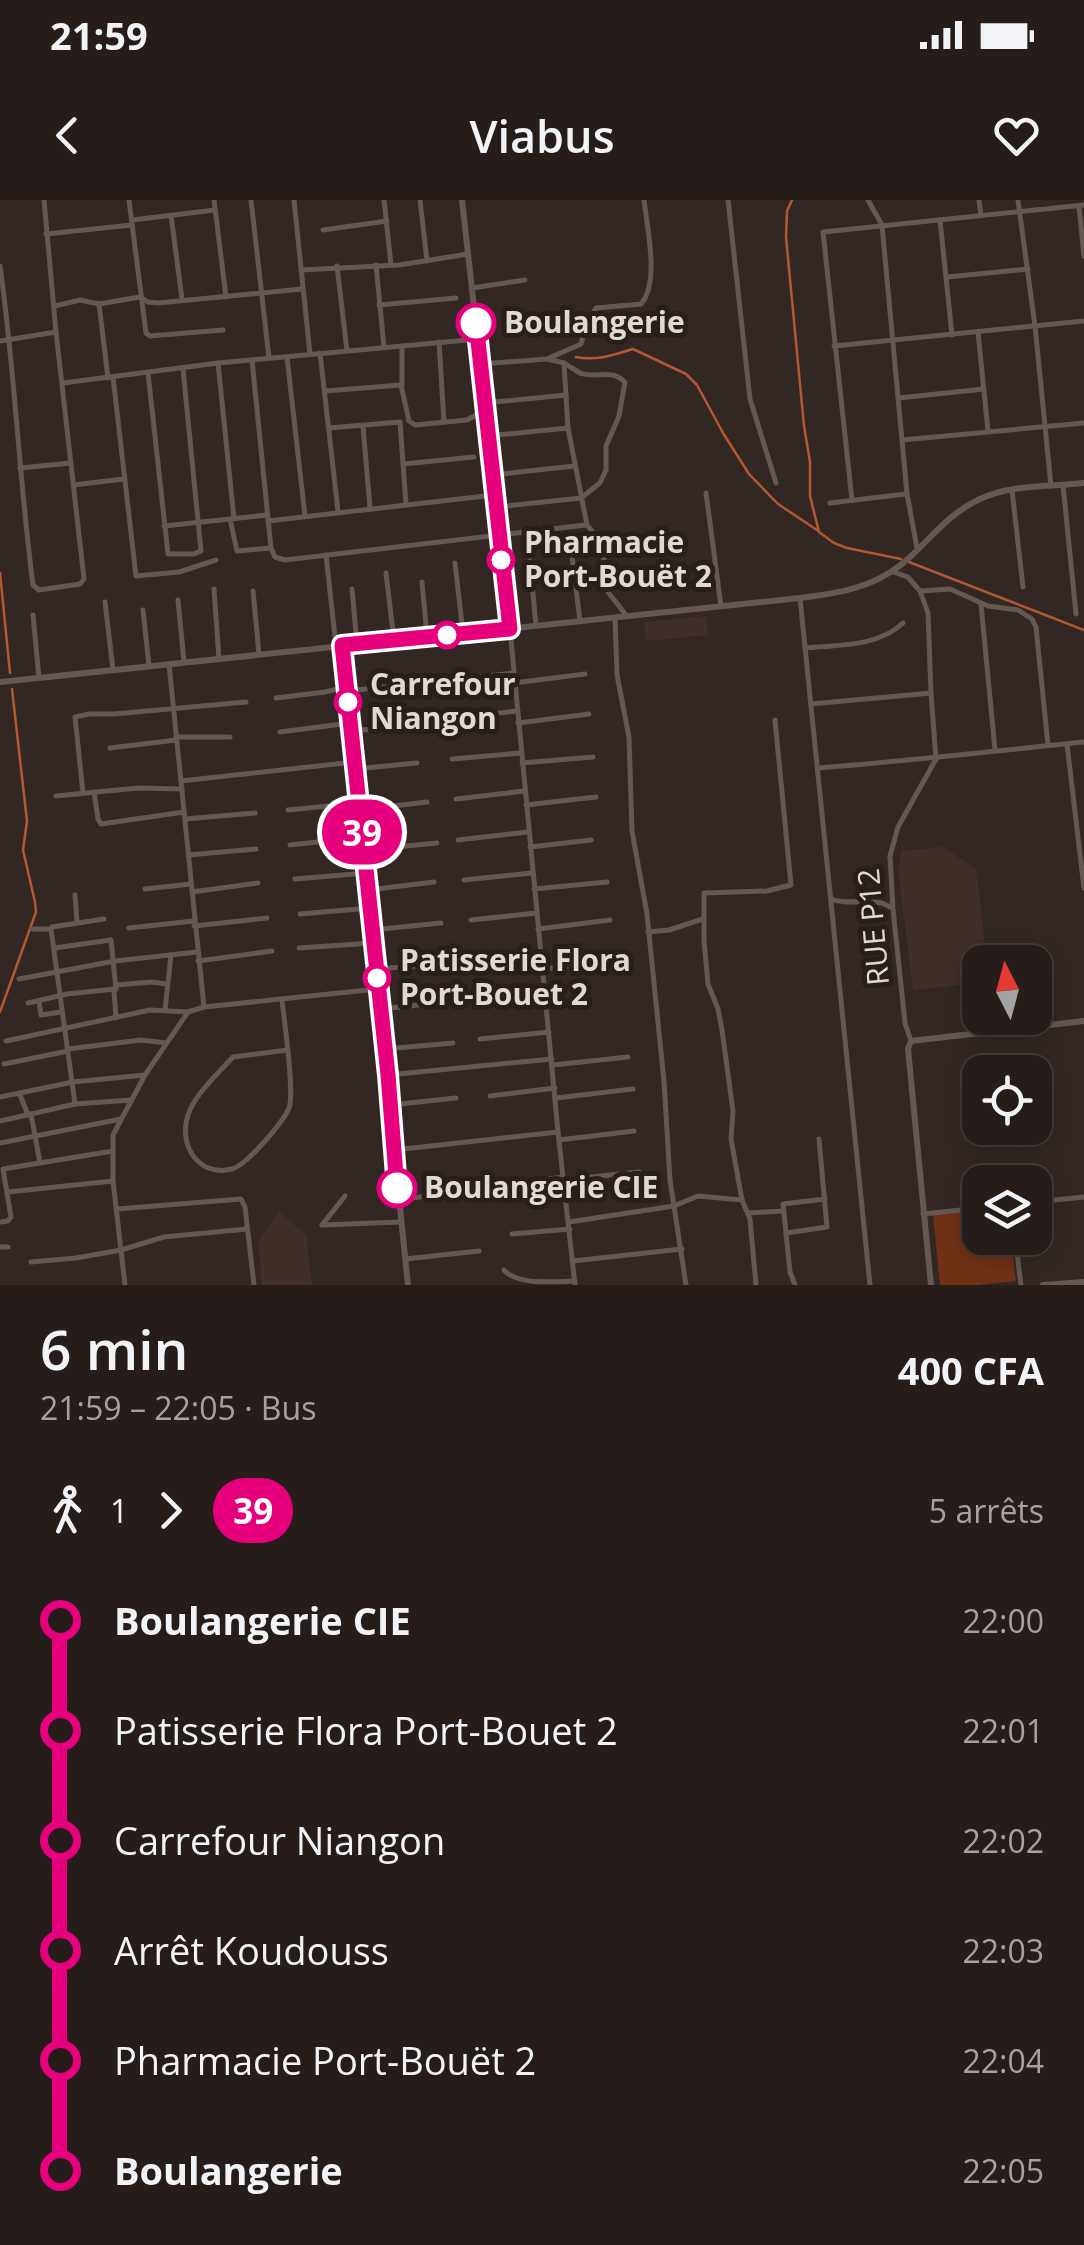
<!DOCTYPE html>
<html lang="fr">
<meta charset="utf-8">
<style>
body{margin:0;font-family:"Open Sans",sans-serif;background:#2e2623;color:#f1f3f6;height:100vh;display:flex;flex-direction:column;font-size:38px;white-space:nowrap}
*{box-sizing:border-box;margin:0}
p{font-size:32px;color:#a4a2a2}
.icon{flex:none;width:55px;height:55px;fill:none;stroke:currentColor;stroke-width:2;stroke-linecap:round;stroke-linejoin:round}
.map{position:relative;height:1085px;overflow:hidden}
.side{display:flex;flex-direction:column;background:#261d1a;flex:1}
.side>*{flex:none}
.badge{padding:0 20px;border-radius:32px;font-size:35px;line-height:65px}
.needle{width:65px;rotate:354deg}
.tools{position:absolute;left:962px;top:745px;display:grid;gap:20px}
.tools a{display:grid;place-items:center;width:90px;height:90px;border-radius:20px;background:#261d1a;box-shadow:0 5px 25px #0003,0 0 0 2px #423b39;font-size:50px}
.map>.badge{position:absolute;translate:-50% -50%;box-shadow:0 0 0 5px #fff}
.legs{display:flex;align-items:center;gap:15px;height:110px;padding:0 40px;font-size:32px}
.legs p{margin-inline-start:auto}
.headline{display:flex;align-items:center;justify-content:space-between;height:170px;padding:0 40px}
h1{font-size:55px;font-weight:600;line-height:75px}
ul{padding:0 40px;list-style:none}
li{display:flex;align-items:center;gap:35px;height:110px;font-size:38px}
li i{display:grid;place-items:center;width:15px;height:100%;margin:0 12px;background:currentColor}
li i::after{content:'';width:25px;height:25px;margin:-12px;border:8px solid;border-radius:50%;background:#261d1a}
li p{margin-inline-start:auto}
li:first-child i{background:linear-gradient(#0000 50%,currentColor 0)}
li:last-child i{background:linear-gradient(currentColor 50%,#0000 0)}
.status{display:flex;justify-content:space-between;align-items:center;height:70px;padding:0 50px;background:#261d1a;direction:ltr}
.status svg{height:28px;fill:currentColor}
header{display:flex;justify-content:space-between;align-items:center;height:130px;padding:0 40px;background:#261d1a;font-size:45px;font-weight:600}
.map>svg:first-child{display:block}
.built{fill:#402f29}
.grass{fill:#703114}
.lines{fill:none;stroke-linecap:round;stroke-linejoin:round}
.stream{stroke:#b35830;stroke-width:2.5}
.minor{stroke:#655853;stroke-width:5}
.tertiary{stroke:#655853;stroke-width:6}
.line-1-casing{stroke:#fff;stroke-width:22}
.line-1{stroke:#e6007e;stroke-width:15}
.stop-1-dot{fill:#fff;stroke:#e6007e;stroke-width:5}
.labels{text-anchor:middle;stroke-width:10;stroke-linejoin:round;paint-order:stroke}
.stop-label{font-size:30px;font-weight:bold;fill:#e0d9d6;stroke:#281e1a;text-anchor:start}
.street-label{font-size:30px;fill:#e0d9d6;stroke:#281e1a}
</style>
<div class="status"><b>21:59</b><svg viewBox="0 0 49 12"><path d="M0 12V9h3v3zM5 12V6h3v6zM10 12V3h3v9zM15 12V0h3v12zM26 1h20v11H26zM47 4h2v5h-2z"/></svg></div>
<header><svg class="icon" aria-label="back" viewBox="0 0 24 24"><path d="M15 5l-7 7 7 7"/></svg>Viabus<svg class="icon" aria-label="heart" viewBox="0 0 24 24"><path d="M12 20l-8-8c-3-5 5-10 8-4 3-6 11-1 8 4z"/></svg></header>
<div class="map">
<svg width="1084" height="1085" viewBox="0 0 1084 1085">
<rect width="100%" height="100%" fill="#322723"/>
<g class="built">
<polygon points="706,416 708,435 646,441 644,422"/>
<polygon points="943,647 976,669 987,762 980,762 980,783 913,790 898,670 901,651"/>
<polygon points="279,1012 306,1035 312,1085 262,1085 258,1041"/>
</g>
<polygon class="grass" points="980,1010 980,1038 1011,1038 1016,1081 978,1085 940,1085 933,1015"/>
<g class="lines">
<g class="stream">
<polyline points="792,0 787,11 786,37 804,226 810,262 810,296 819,332 834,343 847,348 901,359"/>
<path d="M576,157c20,4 38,-2 57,-8l53,25 11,11 26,48 26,41 29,30 39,26"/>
<polyline points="909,362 1084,430"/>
<polyline points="0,373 10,473"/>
<polyline points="0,812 36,712 35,702 23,650 27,621 12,489"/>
</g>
<g class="minor">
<polyline points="129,0 146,133 150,136 223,130"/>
<polyline points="214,0 226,97"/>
<polyline points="251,0 269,158"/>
<polyline points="294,0 310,154"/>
<polyline points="384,0 391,65"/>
<polyline points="420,0 427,61"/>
<polyline points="728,0 750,199 776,283"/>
<polyline points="868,0 882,25 907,294 917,348"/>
<polyline points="979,0 981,16"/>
<polyline points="1018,0 1035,126 1051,286"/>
<polyline points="1079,6 1084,56"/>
<polyline points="171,15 182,99"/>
<polyline points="132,20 215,10"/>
<polyline points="940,20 952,135"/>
<polyline points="323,30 387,21"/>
<polyline points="46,34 132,25"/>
<polyline points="376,65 384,147"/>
<path d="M0,66c15,105 19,213 33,319l6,5 41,-6 4,-5 -28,-247 -12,-132"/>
<polyline points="337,66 347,151"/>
<polyline points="301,70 399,65 468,54"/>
<polyline points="947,77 1028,69"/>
<polyline points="472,88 525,80"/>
<polyline points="99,104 108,178"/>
<polyline points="379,105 456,98"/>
<polyline points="55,106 80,100 99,104 140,97 148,102 158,103 302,89"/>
<polyline points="978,132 988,231"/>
<polyline points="0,141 56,132"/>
<polyline points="439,142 444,222"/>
<polyline points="834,146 1084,121"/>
<polyline points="320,153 338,311"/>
<polyline points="287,157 305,316"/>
<polyline points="252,160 271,348 275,357 285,360 586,325"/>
<polyline points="218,163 234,319"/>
<polyline points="481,164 547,159"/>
<polyline points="148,173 168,354 194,354 201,351 183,169"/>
<polyline points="113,177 136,376 179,372 216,360"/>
<polyline points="63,183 218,163 478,139"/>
<polyline points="402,185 402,146"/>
<polyline points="325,191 401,185 409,221 415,225 467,220 485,210"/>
<polyline points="899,198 984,189"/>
<polyline points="484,203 566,195"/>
<polyline points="363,226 370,308"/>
<polyline points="329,228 400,222 406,304"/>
<polyline points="488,236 568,228"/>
<polyline points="902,240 1084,223"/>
<polyline points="403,264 474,257"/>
<polyline points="20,268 71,263"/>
<polyline points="493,275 574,266"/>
<polyline points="73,285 124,279"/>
<polyline points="1063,285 1076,414"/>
<polyline points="1012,290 1023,387"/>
<polyline points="706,293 721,406"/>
<polyline points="852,300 823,32 1084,5"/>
<polyline points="830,303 906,294"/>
<path d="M495,307l86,-9 19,-15 6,-13v-24l13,-30 6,-34c-15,-14 -27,-3 -45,-9 -3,-2 -13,-8 -16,-10"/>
<polyline points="230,319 237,351 271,348"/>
<polyline points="268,321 494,295"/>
<polyline points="164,326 267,315"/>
<polyline points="571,348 580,421"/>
<polyline points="326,355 336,446"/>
<polyline points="530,361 536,426"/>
<polyline points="455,363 463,433"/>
<polyline points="893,372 908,377 920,391 950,389 988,406 1018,410 1032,419 1036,427 1048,545"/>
<polyline points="386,373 394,440"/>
<polyline points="422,382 427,436"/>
<polyline points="214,389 219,459"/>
<polyline points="352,389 357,444"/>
<polyline points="253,391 259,454"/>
<polyline points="920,391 928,413 931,493 936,559"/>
<polyline points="800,398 870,1085"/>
<polyline points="178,400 184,462"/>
<polyline points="105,402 113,470"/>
<polyline points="981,404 995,550"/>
<polyline points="143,410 149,466"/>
<polyline points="33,415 39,478"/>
<path d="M626,415l-18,-23 -6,-48 -15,-19 -19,-97 -4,-65 -17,-4 34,-15 5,-19 10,-17 45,-4c19,-21 6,-77 3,-104"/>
<polyline points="615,418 617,475 629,537 632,631 647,714 664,881 670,980 686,1085"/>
<polyline points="510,429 558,932 575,1085"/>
<path d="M805,448c33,-3 73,-1 98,-25"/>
<polyline points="169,464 204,807"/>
<polyline points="448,480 514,473"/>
<polyline points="514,483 585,474"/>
<polyline points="347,491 412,484"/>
<polyline points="276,498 325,492 346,487"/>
<polyline points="811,504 931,493"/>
<polyline points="447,519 517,511"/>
<polyline points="518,523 589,514"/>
<polyline points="351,531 417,525"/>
<polyline points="280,532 350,523"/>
<polyline points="176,537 230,537"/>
<polyline points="1067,544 1084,688"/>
<polyline points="110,548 176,540"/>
<polyline points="452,559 521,553"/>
<polyline points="522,563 593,557"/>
<path d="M818,568c89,-7 177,-17 266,-26"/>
<polyline points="355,569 417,563"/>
<polyline points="181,581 354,562"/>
<polyline points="94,592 98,619 101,624 184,612"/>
<polyline points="83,593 75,517 89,514 114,514 246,502"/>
<polyline points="56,596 138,588 182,589"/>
<polyline points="456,599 524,591"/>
<polyline points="526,605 596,597"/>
<polyline points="288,610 359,603"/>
<polyline points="360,610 427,602"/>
<polyline points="185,619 255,613"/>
<polyline points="458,640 528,632"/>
<polyline points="290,645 363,637"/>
<polyline points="530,647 591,640"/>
<polyline points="364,650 437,643"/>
<polyline points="188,655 256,649"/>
<polyline points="295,679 366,673"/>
<polyline points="464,680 532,673"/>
<polyline points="145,689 191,684"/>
<polyline points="534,689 607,682"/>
<polyline points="368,690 434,682"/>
<polyline points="192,692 258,683"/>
<polyline points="75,695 77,722"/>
<path d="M831,699c19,8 42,-4 59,8"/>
<polyline points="300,714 370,708"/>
<polyline points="471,720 537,713"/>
<polyline points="194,726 267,718"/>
<polyline points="52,727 104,719"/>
<polyline points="129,728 194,721"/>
<polyline points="32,729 51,729 75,904"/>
<polyline points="538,729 610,720"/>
<polyline points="372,730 441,723"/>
<polyline points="648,732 669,730 703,719"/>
<polyline points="54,748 111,740 116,789 114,791 116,818"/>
<polyline points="299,748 373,743"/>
<polyline points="471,760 541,752"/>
<polyline points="198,761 272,751"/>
<polyline points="376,769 446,764"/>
<polyline points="543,769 615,761"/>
<polyline points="19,779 115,761 197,752"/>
<polyline points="116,785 152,782 167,784"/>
<path d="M282,800c2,20 13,93 7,108 -6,14 -42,57 -57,61 -36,9 -56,-28 -42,-59 7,-17 30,-39 43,-53l55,-7"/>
<polyline points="477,800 545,792"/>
<polyline points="39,801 41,815 61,812"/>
<polyline points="28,803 67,794 114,789"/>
<polyline points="381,809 446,802"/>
<polyline points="165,810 171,755"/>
<polyline points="480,839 549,832"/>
<polyline points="6,841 150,810 188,812"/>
<polyline points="911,841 905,823 893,709 890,656 898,627 936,559"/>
<polyline points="68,849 141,840 166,843"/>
<polyline points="385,849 453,843"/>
<polyline points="4,864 68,851"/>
<polyline points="553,865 628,857"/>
<polyline points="388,875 552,859"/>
<polyline points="20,895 28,915"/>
<polyline points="490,896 555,888"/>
<polyline points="0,897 73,882 145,875"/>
<polyline points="556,898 633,889"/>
<polyline points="390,905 456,898"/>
<polyline points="31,914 40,963"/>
<polyline points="0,921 75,904 131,900"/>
<polyline points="559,940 634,931"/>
<polyline points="0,943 121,919"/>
<polyline points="394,950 558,932"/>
<polyline points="563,980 639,972"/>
<polyline points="8,992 113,981"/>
<polyline points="398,1000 563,977"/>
<polyline points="1035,1002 1084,997"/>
<polyline points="117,1009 241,999 245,1007 254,1085"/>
<polyline points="748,1013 784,1011"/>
<polyline points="923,1014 980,1008"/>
<polyline points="0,1022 8,1021 11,1017 3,969 113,951"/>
<polyline points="569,1022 674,1006 698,996 742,1000"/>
<polyline points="322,1025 400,1022"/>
<polyline points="322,1025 345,996"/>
<polyline points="786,1033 827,1027 819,939"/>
<polyline points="512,1034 570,1029"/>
<polyline points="1015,1038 1021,1085"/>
<polyline points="0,1047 8,1047"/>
<polyline points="405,1059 479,1051"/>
<polyline points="573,1061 682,1049"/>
<polyline points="31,1062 76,1058 121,1050 164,1037 247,1029"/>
<path d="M504,1070c13,15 48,12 71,11"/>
<polyline points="125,1085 113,981 113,935 145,875 188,812 204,807 378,789"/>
<polyline points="756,1085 750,1019 742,1000 731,939 733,911 722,830 718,809 708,784 704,741 704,693 767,691 791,685 775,520"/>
<polyline points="795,1085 790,1072 783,1004 825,999"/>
</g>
<g class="tertiary">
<polyline points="462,0 510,429"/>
<polyline points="342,445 408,1085"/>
<path d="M0,482l800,-84c31,-4 62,-8 89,-25 33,-20 51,-55 89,-73 32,-16 71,-13 106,-17"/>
<polyline points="931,1085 908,849 911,841 1084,821"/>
<polyline points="1043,1085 1084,1082"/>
</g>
</g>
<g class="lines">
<g class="line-1-casing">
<polyline id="line-1" points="397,988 388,875 342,445 510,429 476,123"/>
</g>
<use href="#line-1" class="line-1"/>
</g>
<g class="stop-1-dot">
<circle cx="476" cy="123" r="18"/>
<circle cx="501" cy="360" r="12"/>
<circle cx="447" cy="435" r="12"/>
<circle cx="348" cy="502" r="12"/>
<circle cx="377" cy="778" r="12"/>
<circle cx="397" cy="988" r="18"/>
</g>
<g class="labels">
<g class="stop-label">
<text x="504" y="133">Boulangerie</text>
<text x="524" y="353">Pharmacie<tspan x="524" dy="34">Port-Bouët 2</tspan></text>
<text x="370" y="495">Carrefour<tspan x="370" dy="34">Niangon</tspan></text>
<text x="400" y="771">Patisserie Flora<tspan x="400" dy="34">Port-Bouet 2</tspan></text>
<text x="424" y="998">Boulangerie CIE</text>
</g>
<g class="street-label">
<text transform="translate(874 727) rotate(-95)" y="10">RUE P12</text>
</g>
</g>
</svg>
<div class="tools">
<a><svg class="needle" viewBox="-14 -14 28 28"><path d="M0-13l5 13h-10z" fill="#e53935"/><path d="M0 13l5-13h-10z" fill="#a4a2a2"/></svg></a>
<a><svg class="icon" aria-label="locate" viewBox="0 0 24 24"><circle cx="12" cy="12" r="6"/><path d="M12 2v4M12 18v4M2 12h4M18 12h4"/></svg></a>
<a><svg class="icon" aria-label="layers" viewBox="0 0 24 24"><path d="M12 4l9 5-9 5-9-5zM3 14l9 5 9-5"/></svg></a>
</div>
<b class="badge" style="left:362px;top:632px;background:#e6007e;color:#fff">39</b>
</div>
<section class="side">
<div class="headline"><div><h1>6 min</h1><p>21:59 – 22:05 · Bus</p></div><b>400 CFA</b></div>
<div class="legs"><svg class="icon" aria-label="walk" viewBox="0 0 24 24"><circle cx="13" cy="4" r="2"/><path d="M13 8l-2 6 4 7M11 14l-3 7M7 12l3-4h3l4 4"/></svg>1<svg class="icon" aria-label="forward" viewBox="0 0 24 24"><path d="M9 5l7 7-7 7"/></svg><b class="badge" style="background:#e6007e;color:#fff">39</b><p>5 arrêts</p></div>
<ul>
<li><i style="color:#e6007e"></i><b>Boulangerie CIE</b><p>22:00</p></li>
<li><i style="color:#e6007e"></i><span>Patisserie Flora Port-Bouet 2</span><p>22:01</p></li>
<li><i style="color:#e6007e"></i><span>Carrefour Niangon</span><p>22:02</p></li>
<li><i style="color:#e6007e"></i><span>Arrêt Koudouss</span><p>22:03</p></li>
<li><i style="color:#e6007e"></i><span>Pharmacie Port-Bouët 2</span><p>22:04</p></li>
<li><i style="color:#e6007e"></i><b>Boulangerie</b><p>22:05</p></li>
</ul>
</section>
